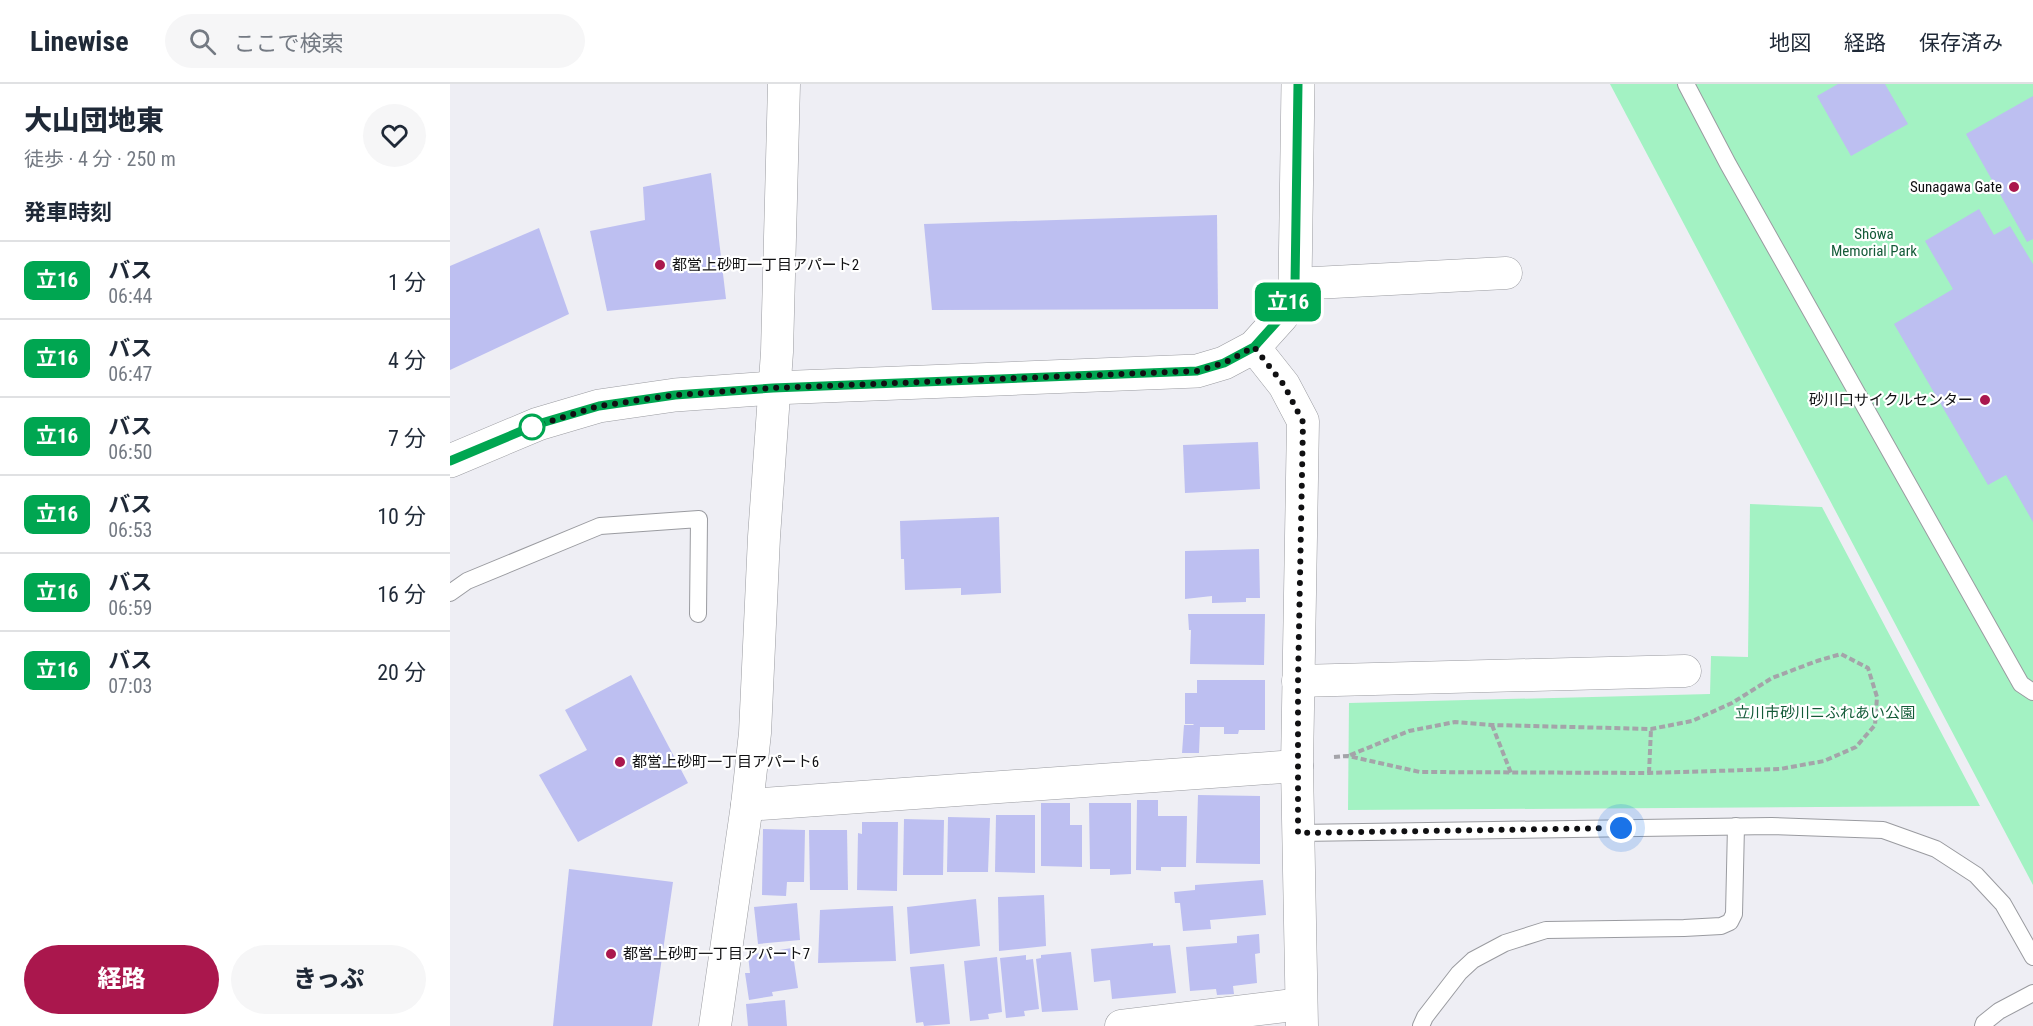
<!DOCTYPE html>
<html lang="ja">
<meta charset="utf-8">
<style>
body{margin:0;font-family:"Roboto Condensed","Noto Sans JP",sans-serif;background:#f6f6f7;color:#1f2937;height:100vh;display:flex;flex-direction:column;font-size:22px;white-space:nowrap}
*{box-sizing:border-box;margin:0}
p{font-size:20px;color:#747a83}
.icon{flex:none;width:33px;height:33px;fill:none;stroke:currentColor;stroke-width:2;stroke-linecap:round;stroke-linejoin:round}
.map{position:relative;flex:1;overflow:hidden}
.side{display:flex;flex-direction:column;background:#fff;width:450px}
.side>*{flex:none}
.badge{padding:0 12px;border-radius:9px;font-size:21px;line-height:39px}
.you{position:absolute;width:30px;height:30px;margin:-15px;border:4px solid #fff;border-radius:50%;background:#1a73e8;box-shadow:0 0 0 9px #1a73e833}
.map>.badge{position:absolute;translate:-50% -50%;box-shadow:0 0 0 3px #fff}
h2{padding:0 24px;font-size:22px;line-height:54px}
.round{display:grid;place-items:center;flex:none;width:63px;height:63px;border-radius:32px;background:#f6f6f7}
.headline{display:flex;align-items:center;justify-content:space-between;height:102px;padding:0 24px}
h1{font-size:28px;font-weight:800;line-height:45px}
.button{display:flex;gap:12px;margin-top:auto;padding:12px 24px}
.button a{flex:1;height:69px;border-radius:36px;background:#aa174d;color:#fff;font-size:24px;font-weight:800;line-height:69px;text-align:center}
.button a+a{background:#f6f6f7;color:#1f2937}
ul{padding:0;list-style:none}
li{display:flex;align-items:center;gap:18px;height:78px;padding:0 24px;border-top:2px solid #e0e1e3}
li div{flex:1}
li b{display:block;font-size:22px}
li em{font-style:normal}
li .badge{min-width:66px;font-weight:700;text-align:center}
header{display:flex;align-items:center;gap:36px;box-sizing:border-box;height:84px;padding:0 30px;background:#fff;border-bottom:2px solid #e0e1e3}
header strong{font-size:28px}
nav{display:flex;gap:33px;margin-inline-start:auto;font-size:21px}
.search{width:420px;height:54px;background:#f6f6f7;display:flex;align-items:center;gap:15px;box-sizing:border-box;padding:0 21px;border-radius:33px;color:#747a83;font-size:22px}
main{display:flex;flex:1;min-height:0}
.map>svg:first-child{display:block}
.green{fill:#a3f2c3}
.building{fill:#bdbff1}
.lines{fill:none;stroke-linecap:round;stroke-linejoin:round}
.service-casing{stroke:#9a9ba0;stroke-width:18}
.minor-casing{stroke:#9a9ba0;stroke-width:33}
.tertiary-casing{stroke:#9a9ba0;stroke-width:34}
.path{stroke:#a4a4a9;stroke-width:4;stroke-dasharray:6 3;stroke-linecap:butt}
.service{stroke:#fff;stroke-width:16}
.minor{stroke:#fff;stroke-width:32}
.tertiary{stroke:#fff;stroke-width:33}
.line-casing{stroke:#fff;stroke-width:14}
.line{stroke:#00a651;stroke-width:9}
.walk{stroke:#101012;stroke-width:6;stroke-dasharray:0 10.8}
.poi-dot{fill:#aa174d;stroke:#fff;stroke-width:2}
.stop-dot{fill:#fff;stroke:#00a651;stroke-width:3}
.labels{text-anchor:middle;stroke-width:4.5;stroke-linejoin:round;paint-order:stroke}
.poi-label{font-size:15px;fill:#101012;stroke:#fff;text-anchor:start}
.park-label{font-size:15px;fill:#145b39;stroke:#fff}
</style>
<header>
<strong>Linewise</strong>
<div class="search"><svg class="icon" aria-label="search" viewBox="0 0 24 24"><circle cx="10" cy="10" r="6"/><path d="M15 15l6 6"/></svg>ここで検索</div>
<nav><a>地図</a><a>経路</a><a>保存済み</a></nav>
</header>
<main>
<section class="side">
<div class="headline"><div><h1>大山団地東</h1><p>徒歩 · 4 分 · 250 m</p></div><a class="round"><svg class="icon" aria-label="heart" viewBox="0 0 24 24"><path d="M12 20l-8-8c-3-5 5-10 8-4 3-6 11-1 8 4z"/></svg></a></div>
<h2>発車時刻</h2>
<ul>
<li><span class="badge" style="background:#00a651;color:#fff">立16</span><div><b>バス</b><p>06:44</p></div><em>1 分</em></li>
<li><span class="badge" style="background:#00a651;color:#fff">立16</span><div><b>バス</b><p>06:47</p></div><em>4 分</em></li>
<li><span class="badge" style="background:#00a651;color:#fff">立16</span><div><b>バス</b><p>06:50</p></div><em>7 分</em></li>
<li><span class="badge" style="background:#00a651;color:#fff">立16</span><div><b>バス</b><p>06:53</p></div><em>10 分</em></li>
<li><span class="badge" style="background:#00a651;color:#fff">立16</span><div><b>バス</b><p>06:59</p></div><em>16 分</em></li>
<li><span class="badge" style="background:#00a651;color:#fff">立16</span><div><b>バス</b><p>07:03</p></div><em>20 分</em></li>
</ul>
<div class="button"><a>経路</a><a>きっぷ</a></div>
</section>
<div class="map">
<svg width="1583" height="942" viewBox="0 0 1583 942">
<rect width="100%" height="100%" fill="#eeeef4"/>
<g class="green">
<polygon points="1160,0 1583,0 1583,801"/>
<polygon points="1300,420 1372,423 1530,722 898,726 899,619 1260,610 1261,572 1298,573"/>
</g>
<g class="building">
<polygon points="1388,0 1435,0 1458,40 1401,72 1367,12"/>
<polygon points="1583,12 1583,155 1577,158 1516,50"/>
<polygon points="261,89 276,215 157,227 140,147 195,136 193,103"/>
<polygon points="1529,125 1544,151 1560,142 1583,180 1583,438 1556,391 1538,401 1444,240 1503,205 1475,157"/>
<polygon points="767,131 768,225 482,226 474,140"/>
<polygon points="89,144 119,230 0,286 0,182"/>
<polygon points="808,358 810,405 735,409 733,361"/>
<polygon points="549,433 551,509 511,511 511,504 455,506 454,475 451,475 450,437"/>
<polygon points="809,465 810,514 796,514 796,518 762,519 762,512 735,515 735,467"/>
<polygon points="738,530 815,530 814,581 740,580 741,546 739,546"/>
<polygon points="181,591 238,699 128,758 89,691 137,666 115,626"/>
<polygon points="747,596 815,596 815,646 789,646 788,650 774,650 774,643 750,643 749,669 732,669 734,641 743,641 744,640 735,640 735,609 747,609"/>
<polygon points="748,711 810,712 810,780 746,779"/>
<polygon points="687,716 708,716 708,732 737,732 736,783 711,783 711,787 686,786"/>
<polygon points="591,719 620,719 620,741 632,741 632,783 591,782"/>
<polygon points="639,719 681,719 681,790 660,791 660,785 640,785"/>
<polygon points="546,731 585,731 585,789 545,788"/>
<polygon points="498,733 540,734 538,788 497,788"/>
<polygon points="454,735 494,736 493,791 453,791"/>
<polygon points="412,738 448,738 447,807 407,806 408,749 412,750"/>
<polygon points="313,745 355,746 354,798 337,798 336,812 312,811"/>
<polygon points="359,746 397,746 398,806 360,806"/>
<polygon points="119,785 223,798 202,942 103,942"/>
<polygon points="813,796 816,831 760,836 761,845 733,847 730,819 725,819 724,808 745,806 745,801"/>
<polygon points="594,811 596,862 549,867 548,813"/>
<polygon points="526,815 530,862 460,870 457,823"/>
<polygon points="347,819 350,856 308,860 304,823"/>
<polygon points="443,822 446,877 368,879 370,826"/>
<polygon points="809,850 810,869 805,870 807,899 783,902 784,910 767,911 766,905 740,907 736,863 787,859 787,852"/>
<polygon points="703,859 703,862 720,861 726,909 662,915 660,896 644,898 641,865"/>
<polygon points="342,864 348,904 322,908 323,912 299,916 295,889 300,889 298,871"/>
<polygon points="621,868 628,926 592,928 586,875 591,874 591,871"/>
<polygon points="576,871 576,876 583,875 589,925 574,927 575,932 556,934 550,874"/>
<polygon points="547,873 552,928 538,930 539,935 520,937 514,877"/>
<polygon points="494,880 500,940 474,942 473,938 466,939 460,883"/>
<polygon points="335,916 337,942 298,942 296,920"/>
</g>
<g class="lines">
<g class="service-casing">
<g id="service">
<polyline points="1236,0 1278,80 1571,600 1583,608"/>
<polyline points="0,509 17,497 150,442 249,435 248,530"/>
<polyline points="848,749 1321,742 1433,746 1486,765 1526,791 1553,820 1583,873"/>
<polyline points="971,942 975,933 1009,889 1023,876 1055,859 1096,846 1234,844 1271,842 1280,838 1284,830 1286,742"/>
<polyline points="1533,942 1534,939 1549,927 1583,909"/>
</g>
</g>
<g class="minor-casing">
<g id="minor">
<polyline points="845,200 1056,189"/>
<polyline points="804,263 834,301 853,337 847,682 852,942"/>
<polyline points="848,597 1235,587"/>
<polyline points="297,721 847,682"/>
<polyline points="265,942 297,721 305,649 314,453 327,268 334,0"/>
<polyline points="671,942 851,920"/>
</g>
</g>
<g class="tertiary-casing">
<polyline id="tertiary" points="0,377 88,340 149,322 225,311 323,304 747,287 774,279 804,263 832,232 845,200 848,0"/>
</g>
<g class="path">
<polyline points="1042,641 1061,689"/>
<polyline points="884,673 898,672 970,688 1199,689 1330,685 1374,677 1406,663 1425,641 1427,613 1418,584 1391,570 1367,577 1322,594 1282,619 1242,637 1201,645 1042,641 1005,638 959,647 898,672"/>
<polyline points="1199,689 1201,645"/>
</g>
<use href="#service" class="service"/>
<use href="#minor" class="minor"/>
<use href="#tertiary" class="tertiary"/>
</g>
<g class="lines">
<g class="line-casing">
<polyline id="line" points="0,377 88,340 149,322 225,311 323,304 747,287 774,279 804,263 832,232 845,200 848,0"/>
</g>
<use href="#line" class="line"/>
<polyline class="walk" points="82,343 149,322 225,311 323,304 747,287 774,279 804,263 834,301 853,338 848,597 848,749 1171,744"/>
</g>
<g class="poi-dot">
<circle cx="1564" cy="103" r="6"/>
<circle cx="210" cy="181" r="6"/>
<circle cx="1535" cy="316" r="6"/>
<circle cx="170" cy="678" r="6"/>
<circle cx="161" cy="870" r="6"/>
</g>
<circle class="stop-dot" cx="82" cy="343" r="12"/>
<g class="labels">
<g class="poi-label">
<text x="1552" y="108" text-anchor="end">Sunagawa Gate</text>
<text x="222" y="186">都営上砂町一丁目アパート2</text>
<text x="1523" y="321" text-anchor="end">砂川口サイクルセンター</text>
<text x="182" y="683">都営上砂町一丁目アパート6</text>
<text x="173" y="875">都営上砂町一丁目アパート7</text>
</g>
<g class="park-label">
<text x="1424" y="155">Shōwa<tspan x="1424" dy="17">Memorial Park</tspan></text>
<text x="1375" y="634">立川市砂川ニふれあい公園</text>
</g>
</g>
</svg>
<div class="you" style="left:1171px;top:744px"></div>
<b class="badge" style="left:838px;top:218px;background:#00a651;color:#fff">立16</b>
</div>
</main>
